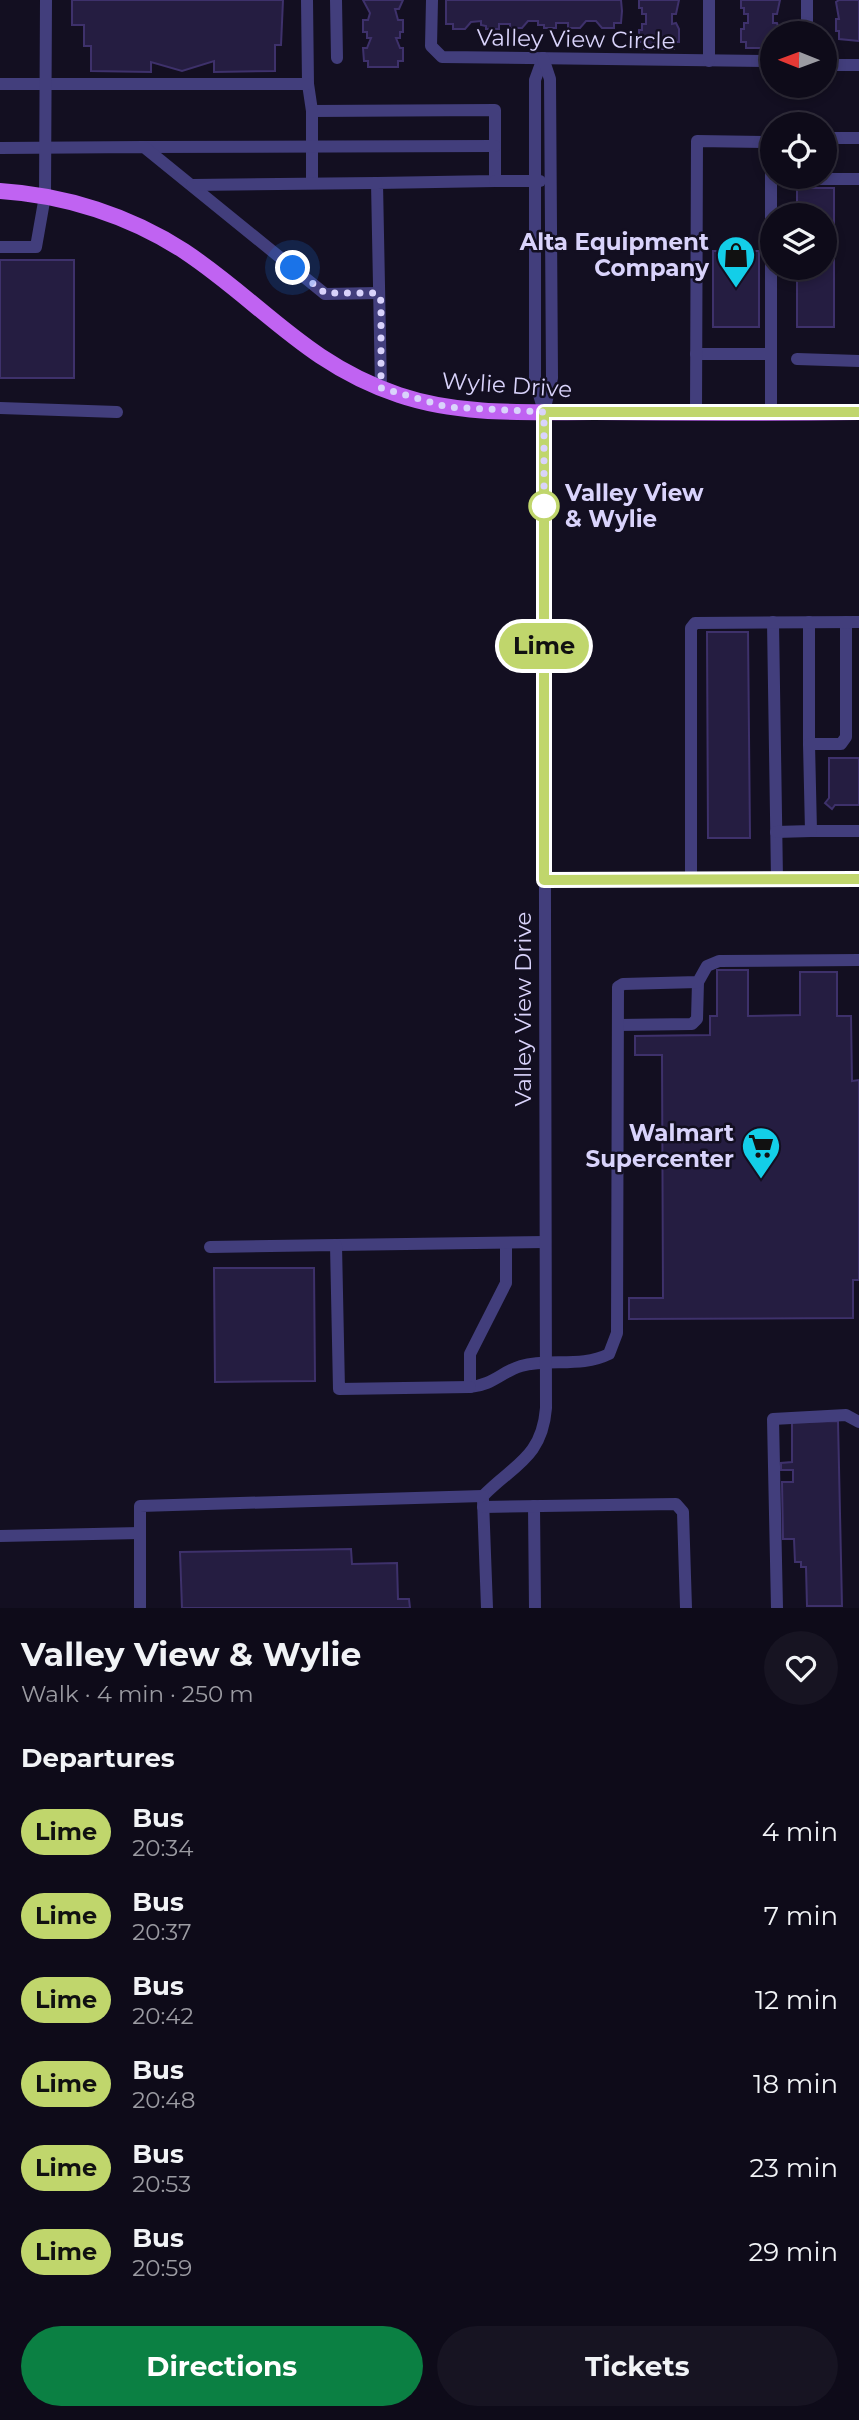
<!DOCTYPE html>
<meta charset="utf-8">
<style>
body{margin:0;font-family:Montserrat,sans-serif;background:#171422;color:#f1f3f6;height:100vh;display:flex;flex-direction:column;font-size:26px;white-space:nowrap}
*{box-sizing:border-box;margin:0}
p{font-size:23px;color:#9b9ba2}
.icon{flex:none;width:38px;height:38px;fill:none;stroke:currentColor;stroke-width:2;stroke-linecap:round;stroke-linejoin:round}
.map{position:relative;height:1608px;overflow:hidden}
.panel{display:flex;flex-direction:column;background:#0e0b19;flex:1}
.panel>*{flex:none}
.badge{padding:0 14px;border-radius:23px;font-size:24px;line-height:46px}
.needle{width:46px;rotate:271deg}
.fabs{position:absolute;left:760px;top:21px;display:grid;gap:14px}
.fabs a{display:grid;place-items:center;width:77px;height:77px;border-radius:50%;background:#0e0b19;box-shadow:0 4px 10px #0003,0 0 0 2px #2e2b38;font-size:35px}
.you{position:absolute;width:35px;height:35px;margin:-18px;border:5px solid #fff;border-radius:50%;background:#1a73e8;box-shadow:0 0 0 10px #1a73e833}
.map>.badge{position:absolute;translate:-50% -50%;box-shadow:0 0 0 4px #fff}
h2{padding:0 21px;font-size:26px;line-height:63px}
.round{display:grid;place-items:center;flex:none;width:74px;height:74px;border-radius:37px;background:#171422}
.summary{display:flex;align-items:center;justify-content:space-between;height:119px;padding:0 21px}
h1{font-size:33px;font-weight:700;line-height:52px}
.primary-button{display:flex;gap:14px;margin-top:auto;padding:14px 21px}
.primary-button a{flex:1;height:80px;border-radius:42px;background:#0b8043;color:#fff;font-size:28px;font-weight:700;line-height:80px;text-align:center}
.primary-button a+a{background:#171422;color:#f1f3f6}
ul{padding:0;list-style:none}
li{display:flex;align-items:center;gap:21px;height:84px;padding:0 21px}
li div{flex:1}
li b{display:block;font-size:26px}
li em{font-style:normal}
li .badge{min-width:77px;font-weight:700;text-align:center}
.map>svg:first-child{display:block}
.building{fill:#251d41;stroke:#3e316b;stroke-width:2}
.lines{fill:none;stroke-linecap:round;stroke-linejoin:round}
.minor{stroke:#423e7c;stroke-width:12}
.major{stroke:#c063f2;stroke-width:16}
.line-casing{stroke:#fff;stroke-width:16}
.line{stroke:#c0d66c;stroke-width:10}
.walk{stroke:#d9d3fb;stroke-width:7;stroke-dasharray:0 12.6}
.stop-dot{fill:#fff;stroke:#c0d66c;stroke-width:3.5}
.labels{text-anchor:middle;stroke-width:5;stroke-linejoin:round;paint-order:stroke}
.street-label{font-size:23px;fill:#d9d3fb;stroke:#130f21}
.poi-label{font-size:23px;font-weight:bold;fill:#d9d3fb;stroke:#130f21;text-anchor:end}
.stop-label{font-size:23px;font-weight:bold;fill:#d9d3fb;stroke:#130f21;text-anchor:start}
</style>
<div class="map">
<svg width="859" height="1608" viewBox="0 0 859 1608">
<rect width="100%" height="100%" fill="#130f21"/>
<g class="building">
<polygon points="72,0 283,0 281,45 275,45 275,71 214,72 214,61 182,71 151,62 151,72 91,71 91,46 84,46 84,25 72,25"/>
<polygon points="363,0 403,0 399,9 395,9 398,20 403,20 403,32 400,32 400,38 396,38 400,48 403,48 403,61 398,61 398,67 368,67 368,61 364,61 363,48 367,48 371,38 367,38 367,32 363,32 363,20 368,20 370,13"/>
<polygon points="446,0 621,0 622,11 621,23 614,23 614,28 602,28 596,21 586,21 580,28 568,28 568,23 556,23 556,28 544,28 544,25 538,25 538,21 528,21 522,28 510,28 510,24 499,24 499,29 486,29 486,26 481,25 481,21 471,22 465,29 453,29 453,24 446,24"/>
<polygon points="639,0 679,0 676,14 672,14 672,24 676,23 679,29 679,42 674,42 674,49 644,49 644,42 639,42 639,30 642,30 642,24 646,24 646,14 642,14 642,8 639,8"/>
<polygon points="741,0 780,0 777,14 773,14 773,23 777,23 780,33 772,33 772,48 746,48 746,42 741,42 741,29 744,29 744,23 748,23 748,14 744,14 744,8 741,8"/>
<polygon points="839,0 859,0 859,41 839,39 839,31 836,31 836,19 839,19 836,2"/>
<polygon points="797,188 834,188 834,327 797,327 797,268 824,268 824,215 797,215"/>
<polygon points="726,247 730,247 731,251 759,251 759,327 713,327 713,251 726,251"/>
<rect x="0" y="260" width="74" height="118"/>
<polygon points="707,632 748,632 750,838 708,838"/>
<polygon points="829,758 859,758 859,805 835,805 832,809 825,803 829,798"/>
<polygon points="717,970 748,970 748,1016 800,1015 800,972 837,972 837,1016 851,1016 852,1081 859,1080 859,1280 853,1280 853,1318 629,1319 629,1298 663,1298 662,1055 635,1055 635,1036 710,1035 710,1016 717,1016"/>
<polygon points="214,1268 314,1268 315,1381 215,1382"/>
<polygon points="838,1421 842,1606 807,1606 806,1567 801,1567 801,1562 795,1562 794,1539 783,1539 782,1482 793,1482 793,1470 781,1470 781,1463 792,1462 792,1422"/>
<polygon points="351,1549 352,1564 397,1563 398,1599 409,1599 410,1608 182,1608 180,1552"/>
</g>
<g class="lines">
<g class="minor">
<polyline points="307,0 308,84 312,111 495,110 495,181 377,183 381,388"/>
<polyline points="336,0 337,58"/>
<polyline points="432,0 431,46 442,57 772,61"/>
<polyline points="709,0 709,61"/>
<polyline points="807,0 807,33"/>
<polyline points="827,65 859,65"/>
<polyline points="0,84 308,84"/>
<polyline points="312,111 312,183"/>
<polyline points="824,138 859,138"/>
<polyline points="144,147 495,146"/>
<polyline points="0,148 144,147 325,294 377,293"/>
<polyline points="799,179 859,179"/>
<polyline points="495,181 540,181"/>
<polyline points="192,185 377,183"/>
<polyline points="0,247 36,247 45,196 46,0"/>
<polyline points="696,354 770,354"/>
<polyline points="797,359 859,361"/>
<polyline points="0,408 117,412"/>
<polyline points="543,408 535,381 535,80 543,58"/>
<polyline points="696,413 697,141 771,142 771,413"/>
<polyline points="773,622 777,879"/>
<polyline points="809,622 809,744"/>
<polyline points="811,831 859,831"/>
<polyline points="776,832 811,831 809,744 841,744 846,737 846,622"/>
<polyline points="544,880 859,879"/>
<polyline points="691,880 691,628 695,623 859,622"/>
<polyline points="618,1025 692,1024 697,1019 698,982"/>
<path d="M506,1243v40l-36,71v33c23,-2 31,-15 51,-21 29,-8 60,2 88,-12l8,-21 1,-346 5,-3 75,-2 9,-16 12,-5 140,-1"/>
<polyline points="336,1245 545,1242"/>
<polyline points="210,1247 336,1245 339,1389 470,1387"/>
<path d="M483,1496c30,-31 59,-38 63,-88l-2,-996 8,-34 -2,-299 -7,-21"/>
<polyline points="483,1500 487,1608"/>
<polyline points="534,1506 535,1608"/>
<polyline points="483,1507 676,1504 683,1512 686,1608"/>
<polyline points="0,1536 140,1533"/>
<polyline points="140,1608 140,1506 483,1496"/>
<polyline points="777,1608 773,1419 846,1415 859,1422"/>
</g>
<path class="major" d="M0,191c65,4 130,25 184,60 77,51 122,113 215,144 62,21 130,17 195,17 88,1 177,1 265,0"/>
</g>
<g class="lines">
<g class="line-casing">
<polyline id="line" points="859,412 544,412 544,880 859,879"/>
</g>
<use href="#line" class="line"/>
<polyline class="walk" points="293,268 325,293 377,293 381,301 381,388 447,407 544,412 544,519 544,506"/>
</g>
<defs>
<g id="shop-pin" transform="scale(2.0125)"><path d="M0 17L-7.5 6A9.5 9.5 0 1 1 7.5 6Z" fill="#13cee8" stroke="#130f21"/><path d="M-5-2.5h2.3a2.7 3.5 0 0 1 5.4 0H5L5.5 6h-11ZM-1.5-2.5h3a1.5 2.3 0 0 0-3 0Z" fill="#111"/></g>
<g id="supermarket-pin" transform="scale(2.0125)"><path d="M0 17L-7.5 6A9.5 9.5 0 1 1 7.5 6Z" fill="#13cee8" stroke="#130f21"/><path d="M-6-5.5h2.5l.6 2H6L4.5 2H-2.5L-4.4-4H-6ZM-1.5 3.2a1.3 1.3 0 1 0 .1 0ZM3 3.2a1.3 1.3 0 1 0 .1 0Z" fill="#111"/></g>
</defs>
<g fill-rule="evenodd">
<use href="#shop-pin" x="736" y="255"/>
<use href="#supermarket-pin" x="761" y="1146"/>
</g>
<circle class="stop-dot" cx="544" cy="506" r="14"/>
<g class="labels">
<g class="street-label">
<text transform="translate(576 39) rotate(1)" y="8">Valley View Circle</text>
<text transform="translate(507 385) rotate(4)" y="8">Wylie Drive</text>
<text transform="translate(523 1009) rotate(-90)" y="8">Valley View Drive</text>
</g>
<g class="poi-label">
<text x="709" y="250">Alta Equipment<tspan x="709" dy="26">Company</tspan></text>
<text x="734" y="1141">Walmart<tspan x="734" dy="26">Supercenter</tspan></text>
</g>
<g class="stop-label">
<text x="565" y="501">Valley View<tspan x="565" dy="26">&amp; Wylie</tspan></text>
</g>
</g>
</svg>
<div class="fabs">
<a><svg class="needle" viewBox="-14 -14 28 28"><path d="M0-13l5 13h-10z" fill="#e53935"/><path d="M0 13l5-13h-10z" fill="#9b9ba2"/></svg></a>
<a><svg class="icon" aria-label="locate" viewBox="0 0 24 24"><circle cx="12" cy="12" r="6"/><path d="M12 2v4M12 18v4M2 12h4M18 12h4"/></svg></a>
<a><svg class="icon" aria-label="layers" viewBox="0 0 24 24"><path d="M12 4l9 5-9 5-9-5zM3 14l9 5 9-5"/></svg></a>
</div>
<div class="you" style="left:293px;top:268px"></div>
<b class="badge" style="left:544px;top:646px;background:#c0d66c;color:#111">Lime</b>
</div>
<section class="panel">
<div class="summary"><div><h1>Valley View &amp; Wylie</h1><p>Walk · 4 min · 250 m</p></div><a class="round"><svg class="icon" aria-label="heart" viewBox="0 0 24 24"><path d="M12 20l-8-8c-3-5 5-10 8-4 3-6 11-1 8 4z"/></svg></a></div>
<h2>Departures</h2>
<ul>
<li><span class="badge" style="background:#c0d66c;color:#111">Lime</span><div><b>Bus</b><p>20:34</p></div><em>4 min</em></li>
<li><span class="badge" style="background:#c0d66c;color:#111">Lime</span><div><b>Bus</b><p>20:37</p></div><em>7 min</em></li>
<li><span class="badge" style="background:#c0d66c;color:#111">Lime</span><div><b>Bus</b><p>20:42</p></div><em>12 min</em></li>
<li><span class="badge" style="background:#c0d66c;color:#111">Lime</span><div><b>Bus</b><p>20:48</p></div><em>18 min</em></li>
<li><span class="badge" style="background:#c0d66c;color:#111">Lime</span><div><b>Bus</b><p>20:53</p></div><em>23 min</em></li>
<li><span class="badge" style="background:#c0d66c;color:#111">Lime</span><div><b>Bus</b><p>20:59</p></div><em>29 min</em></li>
</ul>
<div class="primary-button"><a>Directions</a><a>Tickets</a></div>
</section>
